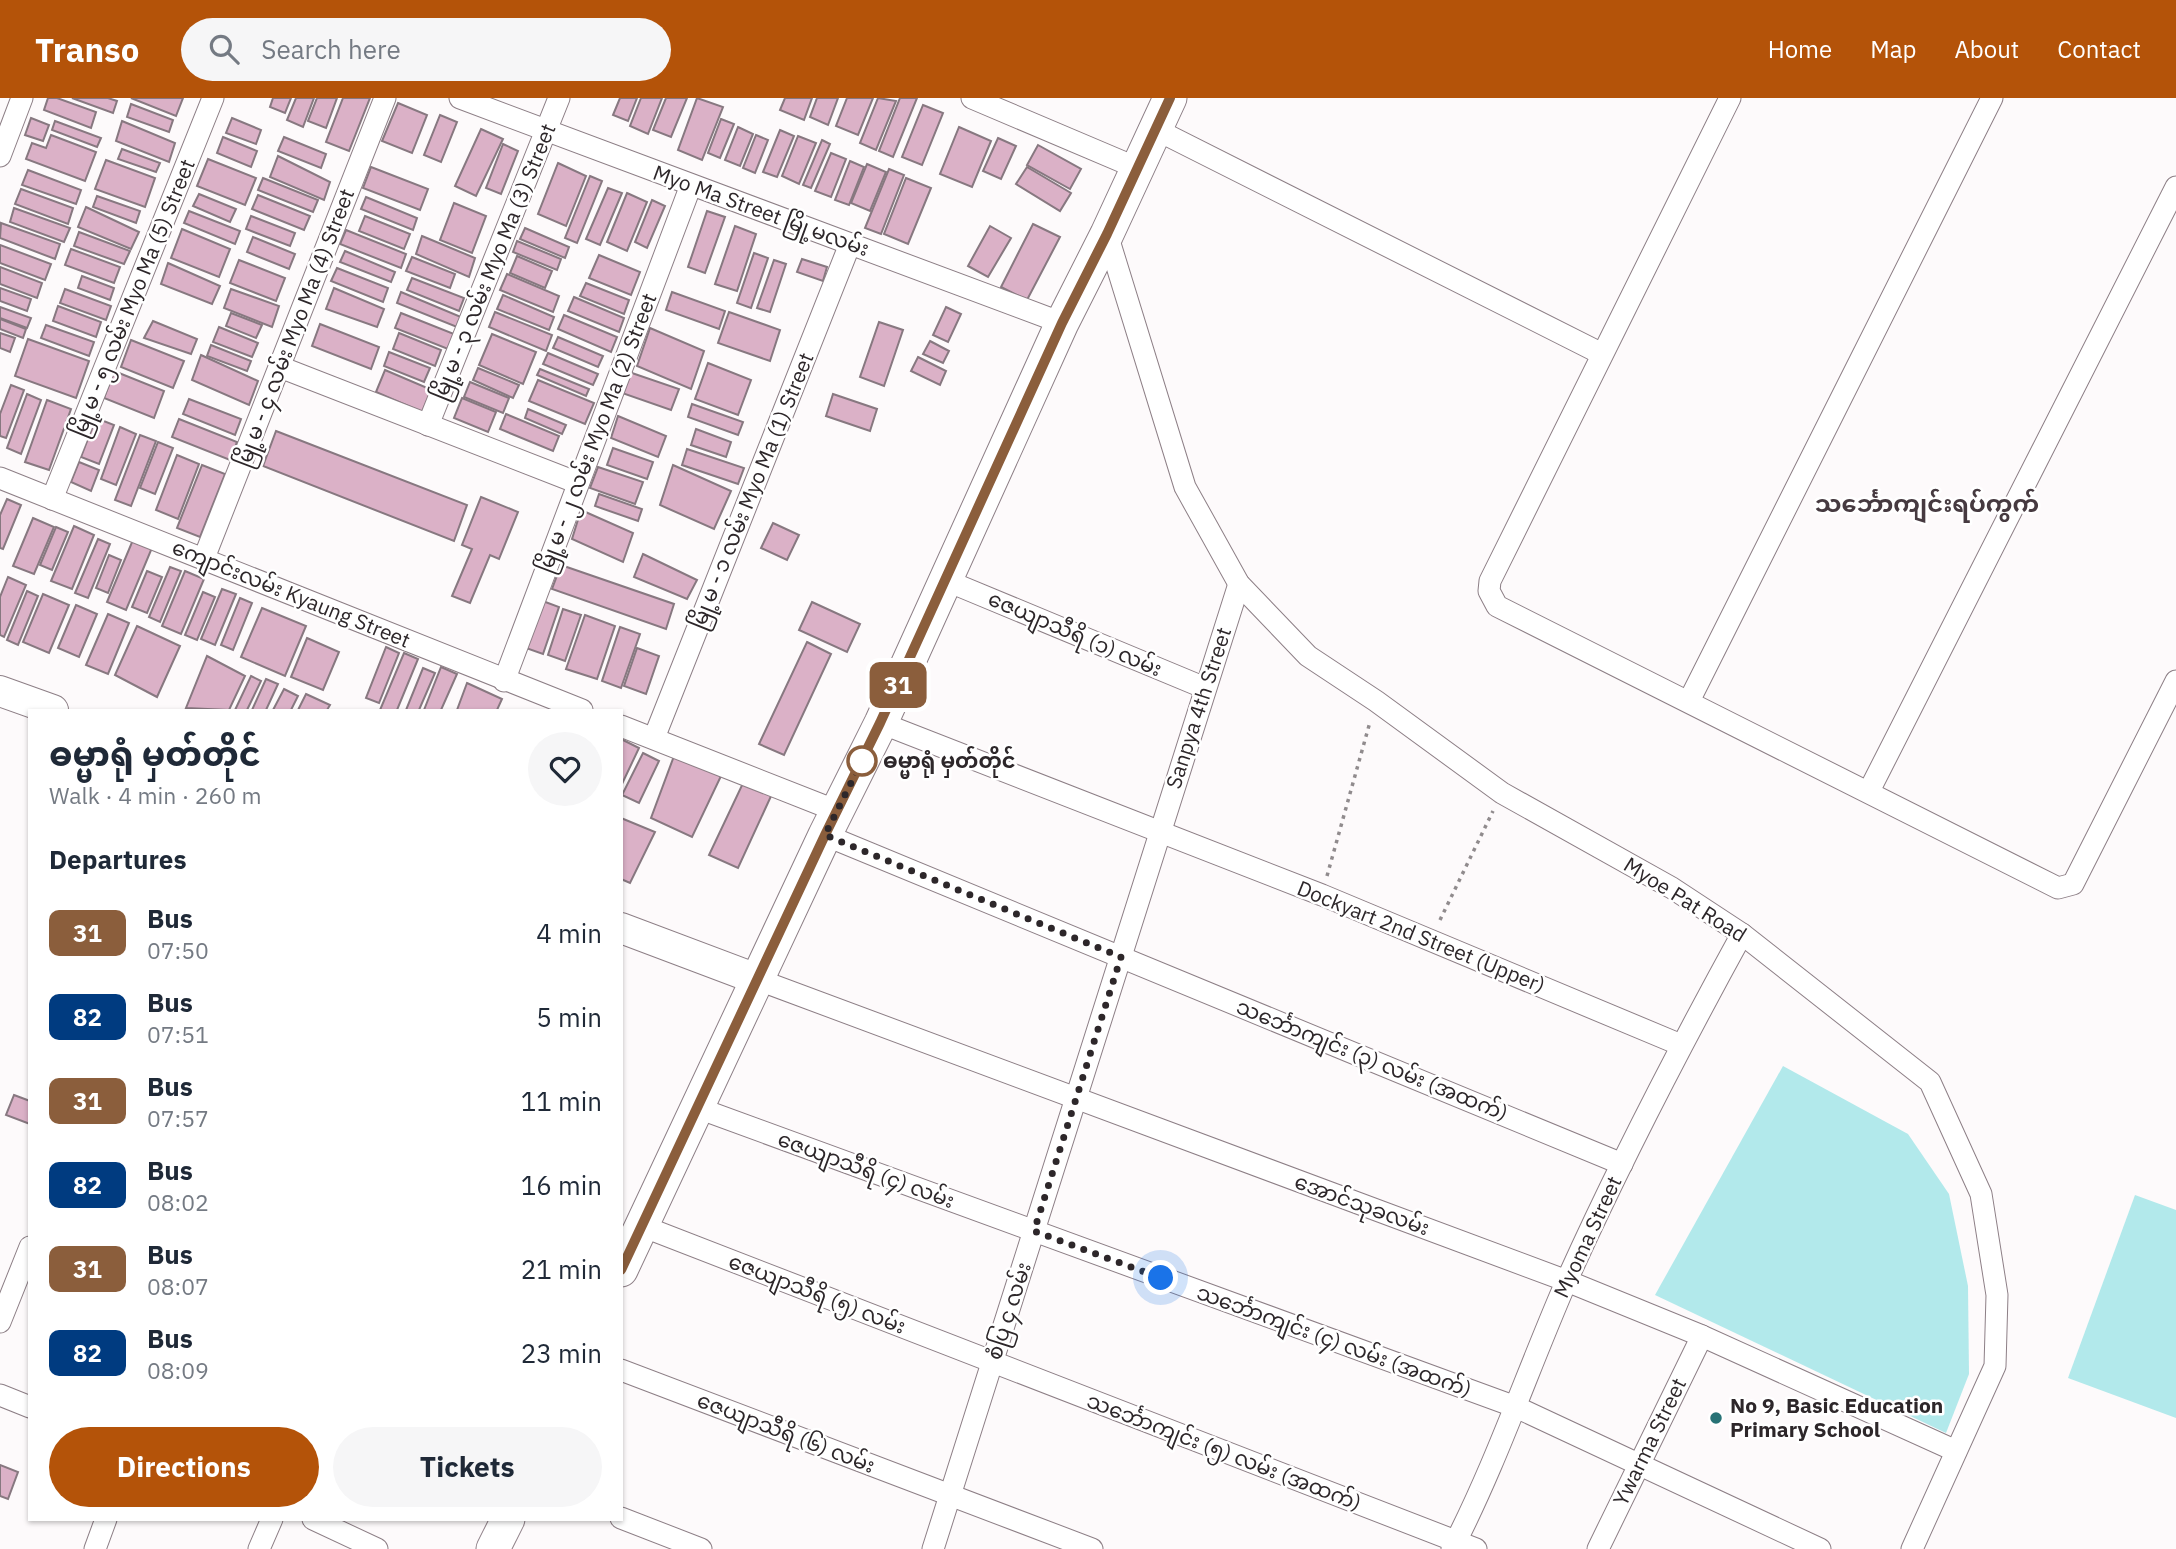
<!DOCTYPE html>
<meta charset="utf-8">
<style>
body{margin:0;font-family:"IBM Plex Sans","Noto Sans Myanmar",sans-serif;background:#f6f6f7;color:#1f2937;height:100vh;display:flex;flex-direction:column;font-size:26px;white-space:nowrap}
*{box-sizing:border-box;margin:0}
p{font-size:23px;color:#747a83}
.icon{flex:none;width:38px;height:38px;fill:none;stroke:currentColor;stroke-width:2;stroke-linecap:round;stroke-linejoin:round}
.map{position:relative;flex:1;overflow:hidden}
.sheet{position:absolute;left:28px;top:611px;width:595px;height:812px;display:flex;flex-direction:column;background:#fff;border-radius:0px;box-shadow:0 2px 5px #0004}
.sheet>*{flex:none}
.badge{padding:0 14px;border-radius:10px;font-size:24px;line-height:46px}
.you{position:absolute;width:35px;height:35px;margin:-18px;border:5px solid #fff;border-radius:50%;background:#1a73e8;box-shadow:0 0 0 10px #1a73e833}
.map>.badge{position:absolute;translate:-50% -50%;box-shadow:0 0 0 4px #fff}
h2{padding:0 21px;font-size:26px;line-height:63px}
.round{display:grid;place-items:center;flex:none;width:74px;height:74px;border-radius:37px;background:#f6f6f7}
.head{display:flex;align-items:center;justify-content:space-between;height:119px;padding:0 21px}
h1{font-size:33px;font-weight:800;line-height:52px}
.button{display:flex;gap:14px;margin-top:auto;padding:14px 21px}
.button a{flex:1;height:80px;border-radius:42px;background:#b45309;color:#fff;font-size:28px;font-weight:800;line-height:80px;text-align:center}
.button a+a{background:#f6f6f7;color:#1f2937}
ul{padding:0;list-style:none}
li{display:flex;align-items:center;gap:21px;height:84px;padding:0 21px}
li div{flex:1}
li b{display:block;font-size:26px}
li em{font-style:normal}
li .badge{min-width:77px;font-weight:700;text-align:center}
header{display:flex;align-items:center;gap:42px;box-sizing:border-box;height:98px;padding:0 35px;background:#b45309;color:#fff}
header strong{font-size:33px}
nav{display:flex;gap:38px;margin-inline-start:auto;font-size:24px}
.search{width:490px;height:63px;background:#f6f6f7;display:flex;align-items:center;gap:18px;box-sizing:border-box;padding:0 24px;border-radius:38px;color:#747a83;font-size:26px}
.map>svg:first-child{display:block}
.water{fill:#b2e9eb}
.building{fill:#dbb1c7;stroke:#877880;stroke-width:2}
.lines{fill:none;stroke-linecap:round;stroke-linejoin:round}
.minor-casing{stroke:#8d7f86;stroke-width:23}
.secondary-casing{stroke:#8d7f86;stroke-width:32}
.primary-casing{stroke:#8d7f86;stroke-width:35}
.path{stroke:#908b8d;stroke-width:3.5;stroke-dasharray:3.5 5;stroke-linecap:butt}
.minor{stroke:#fff;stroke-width:21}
.secondary{stroke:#fff;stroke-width:30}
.primary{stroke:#fff;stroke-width:33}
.line-casing{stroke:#fff;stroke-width:16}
.line{stroke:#8b5e3c;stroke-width:10}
.walk{stroke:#2d272a;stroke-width:7;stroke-dasharray:0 12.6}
.stop-dot{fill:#fff;stroke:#8b5e3c;stroke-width:3.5}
.poi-dot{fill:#287376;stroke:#fff;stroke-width:2.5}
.labels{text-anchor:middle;stroke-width:5;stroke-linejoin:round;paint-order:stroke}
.street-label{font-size:21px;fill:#2d272a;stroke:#fff}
.stop-label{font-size:21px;font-weight:bold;fill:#2d272a;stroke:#fff;text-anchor:start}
.poi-label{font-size:21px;font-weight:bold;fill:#2d272a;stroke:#fff;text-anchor:start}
.quarter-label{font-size:24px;font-weight:bold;fill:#463a40;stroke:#fff}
</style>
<header>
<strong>Transo</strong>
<div class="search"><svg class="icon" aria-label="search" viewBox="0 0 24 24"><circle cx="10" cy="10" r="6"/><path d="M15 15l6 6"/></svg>Search here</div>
<nav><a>Home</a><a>Map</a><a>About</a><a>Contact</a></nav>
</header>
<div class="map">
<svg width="2176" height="1451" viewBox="0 0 2176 1451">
<rect width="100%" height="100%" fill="#fdfafb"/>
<g class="water">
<polygon points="1783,968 1908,1036 1949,1096 1968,1188 1969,1276 1946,1335 1655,1197"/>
<polygon points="2135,1097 2176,1112 2176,1320 2068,1280"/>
</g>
<g class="building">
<polygon points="48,0 57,0 96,14 91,30 44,12"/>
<polygon points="72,0 108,0 117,3 113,15"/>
<polygon points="131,0 183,0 176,18"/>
<polygon points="273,0 291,0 285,15 270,9"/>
<polygon points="296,0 314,0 303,29 287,22"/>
<polygon points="317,0 337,0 326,30 308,23"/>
<polygon points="343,0 370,0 349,53 326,44"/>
<polygon points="620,0 637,0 628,23 613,17"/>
<polygon points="641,0 662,0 648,36 630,28"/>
<polygon points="666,0 687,0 671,39 653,32"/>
<polygon points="697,0 723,9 702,62 678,52"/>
<polygon points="785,0 812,0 804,22 780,12"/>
<polygon points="817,0 838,0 828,27 810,19"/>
<polygon points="847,0 873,0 858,37 836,28"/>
<polygon points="878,0 896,3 876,52 860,45"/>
<polygon points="900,0 917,0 893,59 879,53"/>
<polygon points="398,5 427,17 412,55 382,43"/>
<polygon points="131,6 173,22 169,34 127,19"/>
<polygon points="923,7 943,15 922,67 902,59"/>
<polygon points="440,17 457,24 441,64 424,57"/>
<polygon points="31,20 49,27 43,43 25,37"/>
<polygon points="232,20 261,32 256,46 226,35"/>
<polygon points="721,21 734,26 720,60 708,55"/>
<polygon points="55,23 101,40 97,49 52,32"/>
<polygon points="122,23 175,45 169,64 116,43"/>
<polygon points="738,29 753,36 740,68 725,62"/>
<polygon points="959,29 991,43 972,89 940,76"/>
<polygon points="481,31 503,41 476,98 455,88"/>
<polygon points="780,32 794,38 777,79 763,74"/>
<polygon points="51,37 96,54 85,83 26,61 32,45 46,50"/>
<polygon points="756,37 768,42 755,75 743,70"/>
<polygon points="798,38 816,45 799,86 782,78"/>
<polygon points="223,39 257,53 251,69 217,55"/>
<polygon points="284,39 326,56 321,70 278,53"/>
<polygon points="998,40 1016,48 1001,81 983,73"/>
<polygon points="822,42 830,46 811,90 803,87"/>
<polygon points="503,46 518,53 501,96 486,90"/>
<polygon points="1038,47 1081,71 1070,91 1027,67"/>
<polygon points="122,51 160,65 156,74 118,61"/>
<polygon points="831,55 846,61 831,99 815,93"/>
<polygon points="278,58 330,84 324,102 270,79"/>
<polygon points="208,61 256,80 245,107 197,88"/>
<polygon points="106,62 155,80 145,109 95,91"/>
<polygon points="850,63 864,69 849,107 835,102"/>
<polygon points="558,65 586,78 566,128 538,116"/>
<polygon points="867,66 886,74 870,113 851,105"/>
<polygon points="371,69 428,91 420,112 363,90"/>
<polygon points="1027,69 1071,95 1060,113 1016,86"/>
<polygon points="889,71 904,77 881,136 865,130"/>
<polygon points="28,72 81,92 76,106 22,87"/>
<polygon points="590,78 602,83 577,145 565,140"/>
<polygon points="263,80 318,102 313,114 258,92"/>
<polygon points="906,80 931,90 908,146 884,136"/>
<polygon points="608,90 622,95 600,147 586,141"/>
<polygon points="21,91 73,110 68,126 15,106"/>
<polygon points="627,95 647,104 627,153 607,144"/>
<polygon points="199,96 236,111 230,124 193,108"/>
<polygon points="258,97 310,118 304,132 252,111"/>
<polygon points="97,98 140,113 136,125 93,109"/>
<polygon points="366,99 417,120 413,132 361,111"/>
<polygon points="652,102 665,108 647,150 635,144"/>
<polygon points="454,105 486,118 472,155 440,142"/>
<polygon points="86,109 139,134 131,151 78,129"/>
<polygon points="14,110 70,130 64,144 10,124"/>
<polygon points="189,113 240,133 235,146 184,125"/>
<polygon points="707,113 725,119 705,175 688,169"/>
<polygon points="251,118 295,135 290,148 246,131"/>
<polygon points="365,118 410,136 404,151 359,133"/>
<polygon points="1,125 60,146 55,161 0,140"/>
<polygon points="1033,126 1060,139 1027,202 1001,189"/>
<polygon points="735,128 756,136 737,193 715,186"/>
<polygon points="990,128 1011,140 988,179 968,168"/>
<polygon points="525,130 569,149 565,160 520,141"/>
<polygon points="182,131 230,151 219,179 171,160"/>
<polygon points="346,132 406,156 401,170 340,146"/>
<polygon points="79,134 130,153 124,166 74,148"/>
<polygon points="422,138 475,160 469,179 416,156"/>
<polygon points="253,139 295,156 289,171 247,154"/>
<polygon points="517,143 561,161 557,172 513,154"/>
<polygon points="0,147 51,166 45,182 0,165"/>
<polygon points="71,151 120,169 114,185 65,167"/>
<polygon points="345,153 395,174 391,184 340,164"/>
<polygon points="754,155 768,160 751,210 737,205"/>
<polygon points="599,157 640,174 631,197 589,180"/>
<polygon points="517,158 552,173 545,190 510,175"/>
<polygon points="412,159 455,176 450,190 406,173"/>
<polygon points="802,161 827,169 823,183 797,174"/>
<polygon points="239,162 285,180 276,203 230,185"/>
<polygon points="774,162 786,166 770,214 757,210"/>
<polygon points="168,165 220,188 212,206 161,186"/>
<polygon points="0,169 42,185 37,200 0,186"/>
<polygon points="337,170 388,190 383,204 331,183"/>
<polygon points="507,176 559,198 553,214 500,192"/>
<polygon points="82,178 114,190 110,202 78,190"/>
<polygon points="412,180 464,200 459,213 407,192"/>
<polygon points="586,185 629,202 624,216 580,198"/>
<polygon points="0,190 31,201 27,213 0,203"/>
<polygon points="334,190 384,211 377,229 326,211"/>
<polygon points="65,191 111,208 106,222 60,205"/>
<polygon points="231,191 279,208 272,229 224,210"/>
<polygon points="401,194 461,219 457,229 397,205"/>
<polygon points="672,194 725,213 719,231 666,212"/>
<polygon points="503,197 554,219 549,232 497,211"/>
<polygon points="574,199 624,220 619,234 568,213"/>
<polygon points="58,208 101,224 96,239 53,223"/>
<polygon points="0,209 31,220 27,230 0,220"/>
<polygon points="946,209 961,216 948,244 933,237"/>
<polygon points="495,214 552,237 546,253 489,229"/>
<polygon points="729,214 780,232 770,263 718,245"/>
<polygon points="231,215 262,227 256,240 226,228"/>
<polygon points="401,215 454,236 448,251 395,230"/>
<polygon points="564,217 617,239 611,254 558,231"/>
<polygon points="0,221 26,231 23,240 0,231"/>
<polygon points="153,223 197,241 191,256 144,240"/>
<polygon points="879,224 903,232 884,288 860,279"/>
<polygon points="320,226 379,249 371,271 312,248"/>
<polygon points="46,227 94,244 89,258 41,240"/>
<polygon points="219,229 258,245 252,259 213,244"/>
<polygon points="650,230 704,253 691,291 637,268"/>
<polygon points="0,235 15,240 10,254 0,250"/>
<polygon points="399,235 441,252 435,268 393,251"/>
<polygon points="492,236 536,254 523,286 479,267"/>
<polygon points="558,239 603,258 598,269 553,250"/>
<polygon points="28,241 89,263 76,300 15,278"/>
<polygon points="131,242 184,263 173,290 121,269"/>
<polygon points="930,243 949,253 943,265 923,256"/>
<polygon points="211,247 251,263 247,273 207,258"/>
<polygon points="389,254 430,270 424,284 384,268"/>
<polygon points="548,255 598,276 593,287 543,266"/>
<polygon points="201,257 258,283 249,307 192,282"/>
<polygon points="918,259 946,273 940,287 911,273"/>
<polygon points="708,265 751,282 738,317 695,301"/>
<polygon points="478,270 519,287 513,300 473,282"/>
<polygon points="540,271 589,291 586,298 537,277"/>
<polygon points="385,272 432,292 422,314 376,294"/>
<polygon points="114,273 164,293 154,320 104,300"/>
<polygon points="629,274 679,291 671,312 622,295"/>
<polygon points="538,282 594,305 585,326 529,303"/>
<polygon points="470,284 509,300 503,315 464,299"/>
<polygon points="11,287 24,292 6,340 0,338 0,316"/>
<polygon points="27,296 41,302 21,356 7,350"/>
<polygon points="833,296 877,311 870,333 826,318"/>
<polygon points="462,300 496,314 488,334 454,320"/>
<polygon points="189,301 241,321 235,337 183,316"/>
<polygon points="47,302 71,311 49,372 25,364"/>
<polygon points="692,306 743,324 738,337 688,319"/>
<polygon points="528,311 566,327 562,336 525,320"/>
<polygon points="506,316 559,338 553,353 500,331"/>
<polygon points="618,318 666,338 658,359 611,340"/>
<polygon points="96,320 114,327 99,366 81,359"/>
<polygon points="179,321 237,344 230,362 172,339"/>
<polygon points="120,329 136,336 116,387 101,381"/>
<polygon points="696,331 731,344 726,359 691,347"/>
<polygon points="276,333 467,407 454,443 263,368"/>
<polygon points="140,337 156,343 131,408 115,402"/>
<polygon points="158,344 173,350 155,396 140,390"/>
<polygon points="613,350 653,364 647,381 607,367"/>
<polygon points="687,351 744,370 738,386 682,367"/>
<polygon points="177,357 199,366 178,421 156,412"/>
<polygon points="79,364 99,372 91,393 71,384"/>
<polygon points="202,367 225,376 200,439 177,430"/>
<polygon points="673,367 731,393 714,431 660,407"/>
<polygon points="598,369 643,384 635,406 590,390"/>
<polygon points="599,396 642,411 638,423 595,408"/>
<polygon points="481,399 518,414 499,461 490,457 470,505 452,498 472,451 462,447"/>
<polygon points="7,401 21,407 3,451 0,450 0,417"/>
<polygon points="581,412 633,435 623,464 572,441"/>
<polygon points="33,420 54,429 34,476 13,468"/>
<polygon points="773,425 799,437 787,462 761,450"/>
<polygon points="74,428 94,437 72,491 51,483"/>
<polygon points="56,429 68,434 52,472 40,467"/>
<polygon points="135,437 154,445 126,512 107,504"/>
<polygon points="98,441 110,446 88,500 75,495"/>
<polygon points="643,456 697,482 687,501 634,479"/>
<polygon points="109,457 121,462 108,495 96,490"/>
<polygon points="561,467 674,506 666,531 552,491"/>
<polygon points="170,469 181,473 160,524 149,519"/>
<polygon points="147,473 162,479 147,515 132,509"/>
<polygon points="185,473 204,481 181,536 162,528"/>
<polygon points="8,479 26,487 4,539 0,537 0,499"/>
<polygon points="222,491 236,496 215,547 201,541"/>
<polygon points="27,493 38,498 18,547 7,542"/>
<polygon points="203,494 215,499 197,542 185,537"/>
<polygon points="43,496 69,507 49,555 23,544"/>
<polygon points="240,500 252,505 233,552 221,547"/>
<polygon points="540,502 559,509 543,556 523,549"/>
<polygon points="812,504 860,526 847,554 799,532"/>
<polygon points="76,507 97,516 79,559 58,550"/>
<polygon points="262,510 306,528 285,578 241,559"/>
<polygon points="563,511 581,517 565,563 548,557"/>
<polygon points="108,516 129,525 108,576 86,567"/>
<polygon points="585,517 615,528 597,581 566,571"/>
<polygon points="137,528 180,548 157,599 115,577"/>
<polygon points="620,529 640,536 621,590 602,583"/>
<polygon points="307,540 339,554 323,592 291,579"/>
<polygon points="807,544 831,556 784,657 759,646"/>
<polygon points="386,549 399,555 379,605 366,600"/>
<polygon points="637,550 659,558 646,596 624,588"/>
<polygon points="404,555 418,561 397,612 380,612"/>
<polygon points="207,558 245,578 229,612 186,610"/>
<polygon points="441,569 457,576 441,612 424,612"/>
<polygon points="423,570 435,575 419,612 406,612"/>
<polygon points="251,578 261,583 247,612 235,612"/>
<polygon points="266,581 278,586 266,612 252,612"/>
<polygon points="467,585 502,601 497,612 457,612"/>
<polygon points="284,591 298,598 291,612 273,612"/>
<polygon points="306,596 330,607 327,612 298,612"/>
<polygon points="621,641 639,650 621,688"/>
<polygon points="643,655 659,663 639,705 622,697"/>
<polygon points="674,658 721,678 692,739 651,720"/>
<polygon points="744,683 772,696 738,770 709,757"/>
<polygon points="621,720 655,734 630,785 621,781"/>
<polygon points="14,997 30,1003 30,1026 6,1017"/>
<polygon points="0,1367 18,1374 8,1401 0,1398"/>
</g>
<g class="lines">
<g class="minor-casing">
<g id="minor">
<polyline points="460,0 1062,225"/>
<polyline points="972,0 1137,70"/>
<polyline points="1730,0 1490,483 1489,493 1497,508 2058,790 2073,786 2176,583"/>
<polyline points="1155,31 1602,256"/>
<polyline points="0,58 22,0"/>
<polyline points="1107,136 1185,389 1239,486 1308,558 1376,603 1502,695 1672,790 1742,836 1930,984 1981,1096 1997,1197 1995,1268 1912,1451"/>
<polyline points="280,269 578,385"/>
<polyline points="428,327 559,0"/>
<polyline points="0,380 582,612"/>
<polyline points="52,401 213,0"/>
<polyline points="204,460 385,0"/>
<polyline points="945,482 1205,590"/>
<polyline points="504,583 691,87"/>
<polyline points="1689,603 1992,0"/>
<polyline points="881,625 1322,797 1681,947"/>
<polyline points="621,628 837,713"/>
<polyline points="654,640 850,146"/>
<polyline points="1869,693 2176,89"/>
<polyline points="825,737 1622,1066"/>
<polyline points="759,882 1567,1183 1702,1238 1956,1353"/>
<polyline points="698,1010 1516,1309 1820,1451"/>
<polyline points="642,1128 1476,1451"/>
<polyline points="0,1224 30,1149"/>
<polyline points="621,1272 1092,1451"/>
<polyline points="0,1297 30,1309"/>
<polyline points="621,1420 701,1451"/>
<polyline points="313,1421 377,1451"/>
<polyline points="95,1451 106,1421"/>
<polyline points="259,1451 272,1421"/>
<polyline points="933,1451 1239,486"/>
<path d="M1452,1451c45,-87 76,-180 115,-269 53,-118 113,-233 175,-346"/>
<polyline points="1598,1451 1702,1238"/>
</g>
</g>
<g class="secondary-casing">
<g id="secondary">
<polyline points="0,593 53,612"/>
<polyline points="621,830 759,882"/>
</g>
</g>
<g class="primary-casing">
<g id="primary">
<polyline points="621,1172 825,737 881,625 1062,225 1107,136 1170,0"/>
<polyline points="493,1451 508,1421"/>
</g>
</g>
<g class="path">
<polyline points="1327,778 1370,624"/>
<polyline points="1440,822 1493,713"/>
</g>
<use href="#minor" class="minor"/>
<use href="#secondary" class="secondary"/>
<use href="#primary" class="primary"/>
</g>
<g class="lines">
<g class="line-casing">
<polyline id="line" points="621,1172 825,737 880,625 1062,225 1107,136 1170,0"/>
</g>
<use href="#line" class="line"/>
<polyline class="walk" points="862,663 825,737 1121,859 1034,1133 1161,1180"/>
</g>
<circle class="stop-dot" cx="862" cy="663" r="14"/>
<circle class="poi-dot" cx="1716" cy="1320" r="7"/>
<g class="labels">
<g class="street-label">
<text transform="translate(761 113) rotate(20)" y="7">Myo Ma Street မြို့မလမ်း</text>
<text transform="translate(494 164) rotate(-68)" y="7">မြို့မ - ၃ လမ်း Myo Ma (3) Street</text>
<text transform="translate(133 200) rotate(-68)" y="7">မြို့မ - ၅ လမ်း Myo Ma (5) Street</text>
<text transform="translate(295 230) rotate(-69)" y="7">မြို့မ - ၄ လမ်း Myo Ma (4) Street</text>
<text transform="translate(597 335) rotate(-69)" y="7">မြို့မ - ၂ လမ်း Myo Ma (2) Street</text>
<text transform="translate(752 393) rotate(-68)" y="7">မြို့မ - ၁ လမ်း Myo Ma (1) Street</text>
<text transform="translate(291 496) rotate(22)" y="7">ကျောင်းလမ်း Kyaung Street</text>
<text transform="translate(1075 536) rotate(23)" y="7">ဇေယျာသီရိ (၁) လမ်း</text>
<text transform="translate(1199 610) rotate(-72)" y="7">Sanpya 4th Street</text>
<text transform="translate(1685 802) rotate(32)" y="7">Myoe Pat Road</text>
<text transform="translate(1421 839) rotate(22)" y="7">Dockyart 2nd Street (Upper)</text>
<text transform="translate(1372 962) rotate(22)" y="7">သင်္ဘောကျင်း (၃) လမ်း (အထက်)</text>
<text transform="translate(866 1072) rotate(20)" y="7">ဇေယျာသီရိ (၄) လမ်း</text>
<text transform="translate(1362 1107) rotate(20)" y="7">အောင်သုခလမ်း</text>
<text transform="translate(1588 1139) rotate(-65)" y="7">Myoma Street</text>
<text transform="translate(817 1196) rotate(21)" y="7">ဇေယျာသီရိ (၅) လမ်း</text>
<text transform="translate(1009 1213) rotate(-72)" y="7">စံပြ ၄ လမ်း</text>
<text transform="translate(1334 1243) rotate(20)" y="7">သင်္ဘောကျင်း (၄) လမ်း (အထက်)</text>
<text transform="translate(786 1335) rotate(21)" y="7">ဇေယျာသီရိ (၆) လမ်း</text>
<text transform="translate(1650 1344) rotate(-64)" y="7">Ywarma Street</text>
<text transform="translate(1224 1354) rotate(21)" y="7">သင်္ဘောကျင်း (၅) လမ်း (အထက်)</text>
</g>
<g class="stop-label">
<text x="883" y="670">ဓမ္မာရုံ မှတ်တိုင်</text>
</g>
<g class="poi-label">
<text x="1730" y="1315">No 9, Basic Education<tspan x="1730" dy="24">Primary School</tspan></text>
</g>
<g class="quarter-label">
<text x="1927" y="414">သင်္ဘောကျင်းရပ်ကွက်</text>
</g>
</g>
</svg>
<div class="you" style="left:1161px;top:1180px"></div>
<b class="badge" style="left:898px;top:587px;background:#8b5e3c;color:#fff">31</b>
<section class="sheet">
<div class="head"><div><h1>ဓမ္မာရုံ မှတ်တိုင်</h1><p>Walk · 4 min · 260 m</p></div><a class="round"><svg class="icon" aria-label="heart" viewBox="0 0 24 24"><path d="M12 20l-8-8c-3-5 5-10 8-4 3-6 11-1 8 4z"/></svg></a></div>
<h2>Departures</h2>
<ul>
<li><span class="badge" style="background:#8b5e3c;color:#fff">31</span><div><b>Bus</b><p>07:50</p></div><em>4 min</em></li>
<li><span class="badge" style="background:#003b80;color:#fff">82</span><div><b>Bus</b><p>07:51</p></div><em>5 min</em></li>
<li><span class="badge" style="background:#8b5e3c;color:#fff">31</span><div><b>Bus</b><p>07:57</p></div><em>11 min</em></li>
<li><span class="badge" style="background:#003b80;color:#fff">82</span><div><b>Bus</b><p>08:02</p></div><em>16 min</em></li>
<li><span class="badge" style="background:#8b5e3c;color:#fff">31</span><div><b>Bus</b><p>08:07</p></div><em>21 min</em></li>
<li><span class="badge" style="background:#003b80;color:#fff">82</span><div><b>Bus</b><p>08:09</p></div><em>23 min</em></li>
</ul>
<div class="button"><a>Directions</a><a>Tickets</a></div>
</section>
</div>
